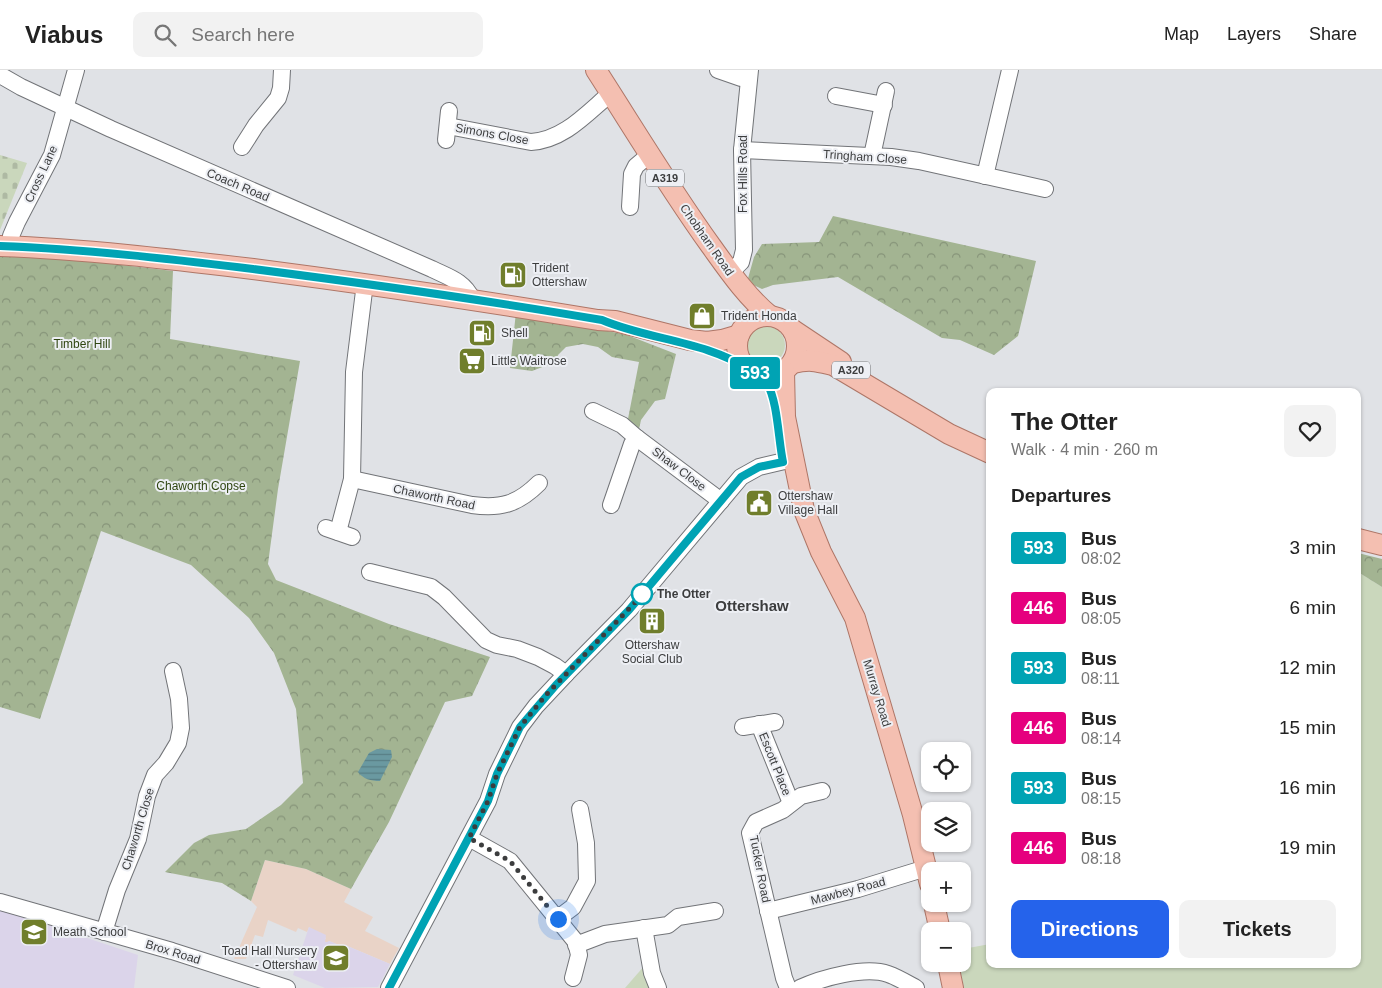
<!DOCTYPE html>
<meta charset="utf-8">
<style>
body{margin:0;font-family:Arial,sans-serif;background:#f2f2f2;color:#222;height:100vh;display:flex;flex-direction:column;font-size:19px;white-space:nowrap}
*{box-sizing:border-box;margin:0}
p{font-size:16px;color:#767676}
.icon{flex:none;width:28px;height:28px;fill:none;stroke:currentColor;stroke-width:2;stroke-linecap:round;stroke-linejoin:round}
.map{position:relative;flex:1;overflow:hidden}
.details{position:absolute;left:986px;top:318px;width:375px;height:580px;display:flex;flex-direction:column;background:#fff;border-radius:10px;box-shadow:0 1px 4px #0004}
.details>*{flex:none}
.badge{padding:0 10px;border-radius:4px;font-size:18px;line-height:32px}
.buttons{position:absolute;left:921px;top:672px;display:grid;gap:10px}
.buttons a{display:grid;place-items:center;width:50px;height:50px;border-radius:10px;background:#fff;box-shadow:0 1px 4px #0004;font-size:25px}
.you{position:absolute;width:25px;height:25px;margin:-12px;border:4px solid #fff;border-radius:50%;background:#1a73e8;box-shadow:0 0 0 8px #1a73e833}
.map>.badge{position:absolute;translate:-50% -50%;box-shadow:0 0 0 2px #fff}
h2{padding:0 25px;font-size:19px;line-height:45px}
.round{display:grid;place-items:center;flex:none;width:52px;height:52px;border-radius:10px;background:#f2f2f2}
.overview{display:flex;align-items:center;justify-content:space-between;height:85px;padding:0 25px}
h1{font-size:24px;font-weight:600;line-height:38px}
.primary-button{display:flex;gap:10px;margin-top:auto;padding:10px 25px}
.primary-button a{flex:1;height:58px;border-radius:10px;background:#2563eb;color:#fff;font-size:20px;font-weight:600;line-height:58px;text-align:center}
.primary-button a+a{background:#f2f2f2;color:#222}
ul{padding:0;list-style:none}
li{display:flex;align-items:center;gap:15px;height:60px;padding:0 25px}
li div{flex:1}
li b{display:block;font-size:19px}
li em{font-style:normal}
li .badge{min-width:55px;font-weight:700;text-align:center}
header{display:flex;align-items:center;gap:30px;box-sizing:border-box;height:70px;padding:0 25px;background:#fff;border-bottom:1px solid #e0e0e0}
header strong{font-size:24px}
nav{display:flex;gap:28px;margin-inline-start:auto;font-size:18px}
.search{width:350px;height:45px;background:#f2f2f2;display:flex;align-items:center;gap:12px;box-sizing:border-box;padding:0 18px;border-radius:10px;color:#767676;font-size:19px}
.map>svg:first-child{display:block}
.commercial{fill:#e9d3c7}
.education{fill:#dbd4ea}
.green{fill:#cad7bc}
.forest{fill:url(#forest-crowns)}
.cemetery{fill:url(#cemetery-stones)}
.water{fill:url(#water-rules)}
.lines{fill:none;stroke-linecap:round;stroke-linejoin:round}
.minor-casing{stroke:#727478;stroke-width:18}
.major-casing{stroke:#ae7667;stroke-width:22}
.minor{stroke:#fff;stroke-width:16}
.major{stroke:#f4bfb1;stroke-width:20}
.line-casing{stroke:#fff;stroke-width:11}
.line{stroke:#00a3b4;stroke-width:8}
.walk{stroke:#3c3d3e;stroke-width:5;stroke-dasharray:0 9}
.stop-dot{fill:#fff;stroke:#00a3b4;stroke-width:2.5}
.labels{text-anchor:middle;stroke-width:4;stroke-linejoin:round;paint-order:stroke}
.shield{fill:#edeff4;stroke:#717275;stroke-width:1}
.shield-label{font-size:11px;font-weight:bold;fill:#3c3d3e}
.street-label{font-size:12px;fill:#3c3d3e;stroke:#edeff4}
.poi-label{font-size:12px;fill:#3c3d3e;stroke:#edeff4;text-anchor:start}
.park-label{font-size:12px;fill:#2f4510;stroke:#edeff4}
.stop-label{font-size:12px;font-weight:bold;fill:#3c3d3e;stroke:#edeff4;text-anchor:start}
.quarter-label{font-size:15px;font-weight:bold;fill:#3c3d3e;stroke:#edeff4}
</style>
<header>
<strong>Viabus</strong>
<div class="search"><svg class="icon" aria-label="search" viewBox="0 0 24 24"><circle cx="10" cy="10" r="6"/><path d="M15 15l6 6"/></svg>Search here</div>
<nav><a>Map</a><a>Layers</a><a>Share</a></nav>
</header>
<div class="map">
<svg width="1382" height="918" viewBox="0 0 1382 918">
<defs>
<pattern id="forest-crowns" width="20" height="18" patternUnits="userSpaceOnUse" patternTransform="scale(1.25)"><rect width="20" height="18" fill="#a3b492"/><path d="M2 6a3 3 0 1 1 6 0M12 15a3 3 0 1 1 6 0" fill="none" stroke="#869479"/></pattern>
<pattern id="cemetery-stones" width="16" height="16" patternUnits="userSpaceOnUse" patternTransform="scale(1.25)"><rect width="16" height="16" fill="#cad7bc"/><path d="M2 7V4a2 2 0 0 1 4 0v3zM10 15v-3a2 2 0 0 1 4 0v3z" fill="#aeb9a3"/></pattern>
<pattern id="water-rules" width="6" height="5" patternUnits="userSpaceOnUse" patternTransform="scale(1.25)"><rect width="6" height="5" fill="#6a99a1"/><path d="M0 2.5h6" fill="none" stroke="#587e85"/></pattern>
</defs>
<rect width="100%" height="100%" fill="#e0e2e6"/>
<polygon class="commercial" points="265,790 306,799 351,819 344,832 373,847 365,861 399,878 390,894 345,875 344,877 329,871 327,873 324,871 326,868 309,857 307,862 298,858 296,862 268,850 263,867 255,865 246,889 234,889 257,837 251,831"/>
<g class="education">
<polygon points="0,839 138,885 134,918 0,918"/>
<polygon points="309,857 326,865 325,872 327,872 329,871 344,877 345,875 390,894 378,917 325,918 293,905"/>
</g>
<g class="green">
<circle cx="766" cy="275" r="19"/>
<polygon points="1358,502 1382,517 1382,918 964,918 959,894 962,894 963,879 990,874 990,894 1358,894"/>
<polygon points="645,895 652,918 625,918"/>
</g>
<g class="forest">
<polygon points="833,146 1036,191 1018,266 994,285 960,270 942,268 838,207 773,215 762,219 747,212 754,187 762,174 819,172"/>
<polygon points="0,185 46,186 173,201 170,269 300,291 278,419 268,494 276,510 389,554 490,587 472,626 445,632 389,752 351,819 306,799 265,790 251,831 222,813 165,802 194,773 209,765 246,759 281,735 303,713 296,639 274,583 249,548 191,495 101,461 40,649 0,637"/>
<polygon points="516,242 627,265 676,284 665,329 655,331 641,350 639,359 627,354 639,292 612,287 598,277 583,274 566,277 558,285 555,296 545,296 532,301 510,298"/>
<polygon points="1358,483 1382,489 1382,517 1358,502"/>
</g>
<polygon class="cemetery" points="0,85 27,93 0,160"/>
<path class="water" d="M377,679l14,1 1,7 -12,24c-9,0 -17,-2 -22,-9l11,-19z"/>
<g class="lines">
<g class="minor-casing">
<g id="minor">
<polyline points="718,0 741,8 749,7"/>
<path d="M0,5l21,12 90,42 321,140c16,8 32,12 40,30"/>
<polyline points="836,26 884,35"/>
<path d="M448,56l83,16c33,-2 56,-29 80,-49"/>
<polyline points="446,70 449,41"/>
<polyline points="242,77 256,55 278,28 281,18 282,0"/>
<polyline points="742,80 891,87 919,91 1045,119"/>
<polyline points="872,86 886,21"/>
<polyline points="985,106 1010,0"/>
<polyline points="630,137 632,104 636,96 649,85"/>
<polyline points="10,177 11,166 17,152 52,85 76,0"/>
<polyline points="730,203 741,192 744,180 742,80 750,0"/>
<polyline points="593,341 622,355 637,368 721,431"/>
<path d="M352,409l120,26c29,4 46,-1 67,-22"/>
<polyline points="611,435 632,374 637,368"/>
<polyline points="326,458 352,467"/>
<polyline points="338,462 352,409 354,302 365,213"/>
<polyline points="370,502 431,517 444,527 486,570 497,575 517,579 538,587 555,596 566,604"/>
<polyline points="759,654 791,733"/>
<polyline points="743,657 775,652"/>
<polyline points="469,768 510,791 576,872 579,885 573,908"/>
<polyline points="0,832 172,881 287,918"/>
<polyline points="768,841 858,819 926,798"/>
<polyline points="557,849 573,837 587,811 586,773 580,739"/>
<polyline points="644,858 652,903 658,918"/>
<polyline points="104,862 117,820 138,769 147,726 155,705 166,693 178,673 181,658 179,629 173,601"/>
<polyline points="576,875 605,864 668,855 678,847 715,841"/>
<polyline points="389,918 488,731 497,704 520,657 536,636 566,604 629,540 741,407 759,397 793,389"/>
<polyline points="788,918 784,908 750,763 756,752 783,740 801,726 822,721"/>
<path d="M800,918c21,-10 65,-22 88,-14 9,3 19,9 28,14"/>
</g>
</g>
<g class="major-casing">
<g id="major">
<path d="M596,0c38,59 74,119 115,176 18,25 35,50 59,70"/>
<path d="M0,176c85,3 169,13 253,23 116,15 230,32 345,51l17,1 75,19 17,2 15,-2 17,-5"/>
<circle cx="767" cy="276" r="30"/>
<polyline points="793,260 841,292"/>
<path d="M793,293c17,-4 23,-2 40,2l116,69 41,19"/>
<polyline points="784,301 785,347 804,440 821,482 855,548 913,745 930,814"/>
<polyline points="1358,469 1382,475"/>
<polyline points="934,834 940,861"/>
<polyline points="948,894 953,918"/>
</g>
</g>
<use href="#minor" class="minor"/>
<use href="#major" class="major"/>
</g>
<g class="lines">
<g class="line-casing">
<path id="line" d="M0,176c85,3 169,13 253,23 117,15 233,31 349,51 47,20 104,21 148,50 7,5 13,5 17,13 11,20 11,55 16,79l-24,5 -18,10 -112,133 -73,75 -36,42 -23,47 -9,27 -99,187"/>
</g>
<use href="#line" class="line"/>
<polyline class="walk" points="558,849 510,791 469,768 488,731 497,704 520,657 546,625 647,520 642,524"/>
</g>
<defs>
<g id="fuel-square" transform="scale(1.4375)"><rect x="-9" y="-9" width="18" height="18" rx="4" fill="#707e2c" stroke="#edeff4"/><path d="M-5.5-6h7V0h2V4h1.3V-2.5L3-4.5l.8-.8L6-3V5H2.5V1h-1V6h-7ZM-4.2-4.7v3.2H.2V-4.7Z" fill="#fff"/></g>
<g id="shop-square" transform="scale(1.4375)"><rect x="-9" y="-9" width="18" height="18" rx="4" fill="#707e2c" stroke="#edeff4"/><path d="M-5-2.5h2.3a2.7 3.5 0 0 1 5.4 0H5L5.5 6h-11ZM-1.5-2.5h3a1.5 2.3 0 0 0-3 0Z" fill="#fff"/></g>
<g id="supermarket-square" transform="scale(1.4375)"><rect x="-9" y="-9" width="18" height="18" rx="4" fill="#707e2c" stroke="#edeff4"/><path d="M-6-5.5h2.5l.6 2H6L4.5 2H-2.5L-4.4-4H-6ZM-1.5 3.2a1.3 1.3 0 1 0 .1 0ZM3 3.2a1.3 1.3 0 1 0 .1 0Z" fill="#fff"/></g>
<g id="civic-square" transform="scale(1.4375)"><rect x="-9" y="-9" width="18" height="18" rx="4" fill="#707e2c" stroke="#edeff4"/><path d="M-.6-6.5H3V-4.5H.6V-3L4-1V1h2V6H-6V1h2V-1L-.6-3ZM-1.2 2.5V6h2.4V2.5Z" fill="#fff"/></g>
<g id="building-square" transform="scale(1.4375)"><rect x="-9" y="-9" width="18" height="18" rx="4" fill="#707e2c" stroke="#edeff4"/><path d="M-4-6H4V6H1V3H-1V6H-4ZM-2.5-4.3h1.7v1.8h-1.7ZM.8-4.3h1.7v1.8H.8ZM-2.5-1h1.7V.8h-1.7ZM.8-1h1.7V.8H.8Z" fill="#fff"/></g>
<g id="school-square" transform="scale(1.4375)"><rect x="-9" y="-9" width="18" height="18" rx="4" fill="#707e2c" stroke="#edeff4"/><path d="M0-5L7-2L0 1L-7-2ZM-4 1L0 2.5L4 1V4Q0 6-4 4Z" fill="#fff"/></g>
</defs>
<g fill-rule="evenodd">
<use href="#fuel-square" x="513" y="205"/>
<use href="#shop-square" x="702" y="246"/>
<use href="#fuel-square" x="482" y="263"/>
<use href="#supermarket-square" x="472" y="291"/>
<use href="#civic-square" x="759" y="433"/>
<use href="#building-square" x="652" y="551"/>
<use href="#school-square" x="34" y="862"/>
<use href="#school-square" x="336" y="888"/>
</g>
<circle class="stop-dot" cx="642" cy="524" r="10"/>
<g class="labels">
<g class="shield">
<rect x="646" y="99.5" width="38" height="17" rx="4"/>
<rect x="832" y="291.5" width="38" height="17" rx="4"/>
</g>
<g class="shield-label">
<text x="665" y="112">A319</text>
<text x="851" y="304">A320</text>
</g>
<g class="street-label">
<text transform="translate(492 64) rotate(10)" y="4">Simons Close</text>
<text transform="translate(865 87) rotate(4)" y="4">Tringham Close</text>
<text transform="translate(41 104) rotate(-65)" y="4">Cross Lane</text>
<text transform="translate(743 104) rotate(-90)" y="4">Fox Hills Road</text>
<text transform="translate(238 115) rotate(23)" y="4">Coach Road</text>
<text transform="translate(707 170) rotate(55)" y="4">Chobham Road</text>
<text transform="translate(679 399) rotate(37)" y="4">Shaw Close</text>
<text transform="translate(434 427) rotate(12)" y="4">Chaworth Road</text>
<text transform="translate(877 623) rotate(73)" y="4">Murray Road</text>
<text transform="translate(775 694) rotate(68)" y="4">Escott Place</text>
<text transform="translate(138 759) rotate(-73)" y="4">Chaworth Close</text>
<text transform="translate(760 799) rotate(79)" y="4">Tucker Road</text>
<text transform="translate(848 821) rotate(-15)" y="4">Mawbey Road</text>
<text transform="translate(173 882) rotate(17)" y="4">Brox Road</text>
</g>
<g class="poi-label">
<text x="532" y="202">Trident<tspan x="532" dy="14">Ottershaw</tspan></text>
<text x="721" y="250">Trident Honda</text>
<text x="501" y="267">Shell</text>
<text x="491" y="295">Little Waitrose</text>
<text x="778" y="430">Ottershaw<tspan x="778" dy="14">Village Hall</tspan></text>
<text x="652" y="579" text-anchor="middle">Ottershaw<tspan x="652" dy="14">Social Club</tspan></text>
<text x="53" y="866">Meath School</text>
<text x="317" y="885" text-anchor="end">Toad Hall Nursery<tspan x="317" dy="14">- Ottershaw</tspan></text>
</g>
<g class="park-label">
<text x="82" y="278">Timber Hill</text>
<text x="201" y="420">Chaworth Copse</text>
</g>
<g class="stop-label">
<text x="657" y="528">The Otter</text>
</g>
<g class="quarter-label">
<text x="752" y="541">Ottershaw</text>
</g>
</g>
</svg>
<div class="buttons">
<a><svg class="icon" aria-label="locate" viewBox="0 0 24 24"><circle cx="12" cy="12" r="6"/><path d="M12 2v4M12 18v4M2 12h4M18 12h4"/></svg></a>
<a><svg class="icon" aria-label="layers" viewBox="0 0 24 24"><path d="M12 4l9 5-9 5-9-5zM3 14l9 5 9-5"/></svg></a>
<a>+</a>
<a>−</a>
</div>
<div class="you" style="left:558px;top:849px"></div>
<b class="badge" style="left:755px;top:303px;background:#00a3b4;color:#fff">593</b>
<section class="details">
<div class="overview"><div><h1>The Otter</h1><p>Walk · 4 min · 260 m</p></div><a class="round"><svg class="icon" aria-label="heart" viewBox="0 0 24 24"><path d="M12 20l-8-8c-3-5 5-10 8-4 3-6 11-1 8 4z"/></svg></a></div>
<h2>Departures</h2>
<ul>
<li><span class="badge" style="background:#00a3b4;color:#fff">593</span><div><b>Bus</b><p>08:02</p></div><em>3 min</em></li>
<li><span class="badge" style="background:#e6007e;color:#fff">446</span><div><b>Bus</b><p>08:05</p></div><em>6 min</em></li>
<li><span class="badge" style="background:#00a3b4;color:#fff">593</span><div><b>Bus</b><p>08:11</p></div><em>12 min</em></li>
<li><span class="badge" style="background:#e6007e;color:#fff">446</span><div><b>Bus</b><p>08:14</p></div><em>15 min</em></li>
<li><span class="badge" style="background:#00a3b4;color:#fff">593</span><div><b>Bus</b><p>08:15</p></div><em>16 min</em></li>
<li><span class="badge" style="background:#e6007e;color:#fff">446</span><div><b>Bus</b><p>08:18</p></div><em>19 min</em></li>
</ul>
<div class="primary-button"><a>Directions</a><a>Tickets</a></div>
</section>
</div>
